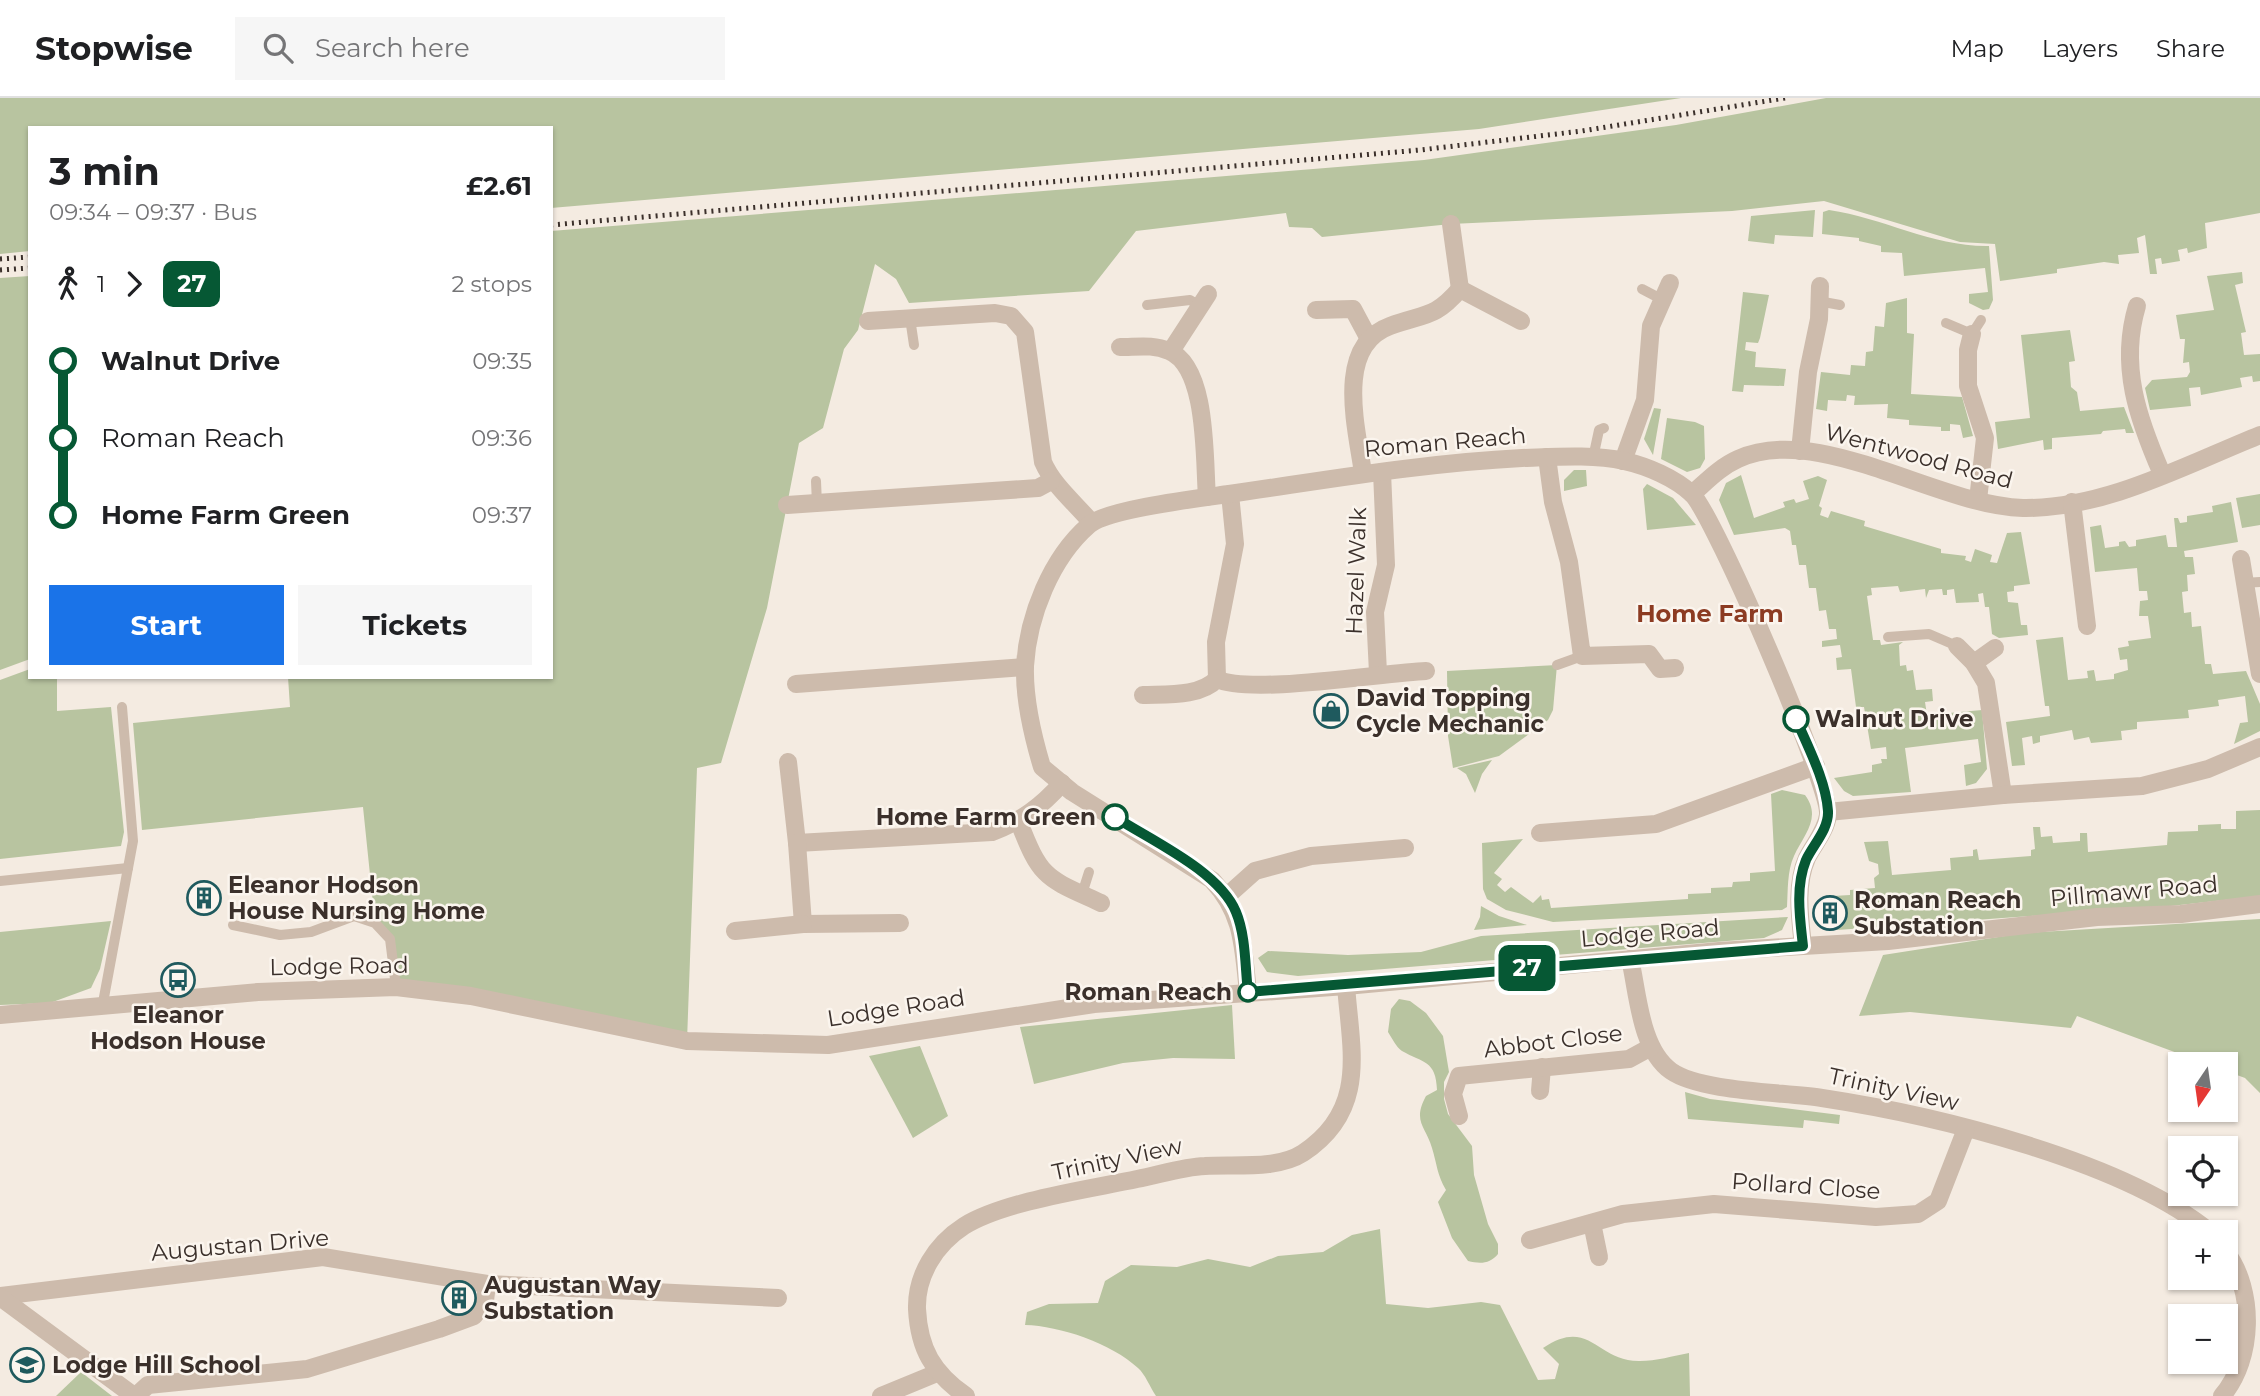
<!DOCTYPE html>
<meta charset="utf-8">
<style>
body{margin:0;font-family:Montserrat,sans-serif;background:#f6f6f6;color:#202124;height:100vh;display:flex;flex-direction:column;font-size:26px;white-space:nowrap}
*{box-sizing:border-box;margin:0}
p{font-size:23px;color:#757577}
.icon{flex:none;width:38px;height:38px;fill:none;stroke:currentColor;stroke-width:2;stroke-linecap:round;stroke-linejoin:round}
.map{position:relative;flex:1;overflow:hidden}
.drawer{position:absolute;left:28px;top:28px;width:525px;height:553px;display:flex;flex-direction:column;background:#fff;border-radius:0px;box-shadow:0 2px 5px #0004}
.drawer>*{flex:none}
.badge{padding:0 14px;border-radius:10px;font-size:24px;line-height:46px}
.needle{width:46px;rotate:193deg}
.tools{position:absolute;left:2168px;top:954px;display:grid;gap:14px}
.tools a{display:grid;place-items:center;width:70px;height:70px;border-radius:0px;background:#fff;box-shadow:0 2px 5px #0004;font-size:35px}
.map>.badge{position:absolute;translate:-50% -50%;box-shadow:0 0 0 4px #fff}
.legs{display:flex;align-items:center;gap:10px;height:77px;padding:0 21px;font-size:23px}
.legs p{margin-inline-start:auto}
.headline{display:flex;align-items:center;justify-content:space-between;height:119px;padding:0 21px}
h1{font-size:38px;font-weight:700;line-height:52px}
.action{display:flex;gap:14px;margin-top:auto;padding:14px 21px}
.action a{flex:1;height:80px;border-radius:0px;background:#1a73e8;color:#fff;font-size:28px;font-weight:700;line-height:80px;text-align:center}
.action a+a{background:#f6f6f6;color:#202124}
ul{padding:0 21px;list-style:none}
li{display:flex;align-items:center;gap:24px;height:77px;font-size:26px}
li i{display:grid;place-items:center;width:10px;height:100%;margin:0 9px;background:currentColor}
li i::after{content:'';width:18px;height:18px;margin:-9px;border:5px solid;border-radius:50%;background:#fff}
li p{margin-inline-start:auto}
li:first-child i{background:linear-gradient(#0000 50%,currentColor 0)}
li:last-child i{background:linear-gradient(currentColor 50%,#0000 0)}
header{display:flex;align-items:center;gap:42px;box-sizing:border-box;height:98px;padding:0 35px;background:#fff;border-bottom:2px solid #e0e0e0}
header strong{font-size:33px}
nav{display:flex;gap:38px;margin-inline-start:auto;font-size:24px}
.search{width:490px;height:63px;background:#f6f6f6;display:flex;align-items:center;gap:18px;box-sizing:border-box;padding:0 24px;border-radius:0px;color:#757577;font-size:26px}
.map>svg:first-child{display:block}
.green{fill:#b8c4a0}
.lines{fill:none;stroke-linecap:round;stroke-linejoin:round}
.service{stroke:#cdbbac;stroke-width:10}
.minor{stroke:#cdbbac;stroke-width:18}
.tertiary{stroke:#cdbbac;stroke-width:18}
.rail{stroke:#3b302b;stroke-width:5;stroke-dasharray:2 5;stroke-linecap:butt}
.line-1-casing{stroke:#fff;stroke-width:16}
.line-1{stroke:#065834;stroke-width:10}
.stop-1-dot{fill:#fff;stroke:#065834;stroke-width:3.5}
.labels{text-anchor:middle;stroke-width:5;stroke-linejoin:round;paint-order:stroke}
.street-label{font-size:23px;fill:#3b302b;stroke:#fbf5ee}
.poi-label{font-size:23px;font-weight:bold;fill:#3b302b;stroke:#fbf5ee;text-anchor:start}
.stop-label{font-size:23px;font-weight:bold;fill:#3b302b;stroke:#fbf5ee;text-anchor:end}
.neighbourhood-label{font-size:24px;font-weight:bold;fill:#8c3b22;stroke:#fbf5ee}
</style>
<header>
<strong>Stopwise</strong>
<div class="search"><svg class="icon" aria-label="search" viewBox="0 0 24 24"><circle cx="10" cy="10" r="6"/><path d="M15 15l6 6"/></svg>Search here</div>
<nav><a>Map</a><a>Layers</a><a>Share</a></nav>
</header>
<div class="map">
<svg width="2260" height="1298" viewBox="0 0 2260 1298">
<rect width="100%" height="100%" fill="#f4ebe1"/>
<g class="green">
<polygon points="0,0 1681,0 1479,31 551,110 551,30 30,30 30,153 0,156"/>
<polygon points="1826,0 2260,0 2260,115 2205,125 2207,150 2188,155 2187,150 2178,152 2180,163 2162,166 2161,160 2155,161 2157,176 2150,176 2145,137 2137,140 2139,155 2118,157 2119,166 2104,164 2057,171 2057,175 2000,183 1995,146 1960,144 1824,103 1732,113 1451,126 1322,139 1312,130 1289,129 1286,115 1136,133 1089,193 909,205 896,181 875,166 858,232 844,251 823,330 799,345 767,510 721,665 697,670 687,943 396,889 390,841 375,825 363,709 142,732 133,625 290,609 288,579 551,579 551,133 1424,62 1676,27"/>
<polygon points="1815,112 1813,139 1775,137 1774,146 1748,143 1751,118"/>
<path d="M1829,112c55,8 104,37 160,36l4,54 -4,9 -6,1 -14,-7v-9l19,-2 -3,-24 -81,8 -2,-23 -21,-1v-6l-22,-5v-3l-37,-4 1,-22z"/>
<polygon points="2242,174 2243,185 2235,187 2246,234 2241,235 2244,257 2260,256 2260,283 2253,284 2252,278 2240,280 2242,289 2201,297 2200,289 2189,290 2191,308 2150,312 2145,290 2152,282 2187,279 2190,274 2189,264 2183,265 2185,241 2180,241 2176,217 2214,212 2207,178"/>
<polygon points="30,178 30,561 0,572 0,180"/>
<polygon points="1743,194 1769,197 1760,240 1758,245 1746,244 1745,252 1756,254 1755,269 1786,271 1784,288 1744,287 1743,294 1732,293"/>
<polygon points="1907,200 1907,235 1914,236 1911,296 1962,299 1973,338 1963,340 1960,327 1950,326 1950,333 1941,333 1941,329 1909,327 1909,322 1887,320 1888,306 1854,307 1855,298 1847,297 1846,303 1828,302 1827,313 1816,311 1821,274 1850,277 1851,267 1865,268 1866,254 1873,253 1875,228 1884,229 1886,205"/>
<polygon points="2070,232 2075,263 2069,264 2071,289 2077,294 2080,313 2124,309 2134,335 2126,335 2125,331 2103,333 2101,336 2052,340 2052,351 2044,352 2043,342 1998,351 1995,324 2030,320 2021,237"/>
<polygon points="1654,310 1661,311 1653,357 1644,341"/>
<polygon points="1667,320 1695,324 1704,328 1705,361 1700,370 1687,374 1661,361"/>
<polygon points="1574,372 1586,372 1587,388 1564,393 1564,382"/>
<polygon points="1741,377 1754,420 1785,409 1783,404 1794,401 1796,405 1809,401 1803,383 1818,378 1827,382 1819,408 1822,410 1820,417 1828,420 1831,413 1865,423 1864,428 1941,451 1941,455 1966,458 1965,462 1971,464 1975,451 1992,457 1990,464 1997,465 2007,435 2021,434 2030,486 2014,488 2014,493 2007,494 2008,504 2018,505 2021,527 2027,527 2028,537 1999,540 1992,536 1989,509 1985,509 1983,495 1978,496 1979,504 1956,505 1954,491 1947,492 1947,497 1943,497 1942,491 1929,492 1926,500 1925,491 1900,494 1898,488 1871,490 1872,497 1867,498 1873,542 1880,542 1881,547 1903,544 1899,547 1900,568 1906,567 1907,573 1913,572 1916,592 1932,591 1933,603 1925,604 1927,617 1982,612 1987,671 1976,685 1966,688 1964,667 1981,664 1978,641 1905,650 1911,694 1853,698 1844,693 1834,680 1872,674 1872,667 1882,665 1881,661 1887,661 1886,649 1871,651 1864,609 1856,609 1851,571 1837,572 1836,560 1842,559 1840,547 1822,549 1822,543 1837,541 1836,531 1829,531 1826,512 1819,513 1816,490 1809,490 1806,467 1799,467 1796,447 1792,447 1790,433 1785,430 1734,437 1719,402 1726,385"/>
<polygon points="1647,386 1673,400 1696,427 1647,432 1643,391"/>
<polygon points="2260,396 2260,427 2242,430 2236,400"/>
<polygon points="2231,404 2238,444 2184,453 2185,459 2193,459 2195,476 2187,477 2188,493 2182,494 2184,515 2191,514 2192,529 2201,528 2205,566 2211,566 2213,576 2246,573 2260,606 2260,633 2234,646 2240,625 2248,624 2245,598 2218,602 2219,608 2188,612 2189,620 2137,624 2137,631 2121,633 2122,642 2091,645 2089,639 2074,642 2072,632 2040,638 2040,644 2033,646 2032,638 2022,640 2025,667 2012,668 2006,624 2050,618 2049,608 2045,608 2036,542 2063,539 2068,582 2088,580 2087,573 2094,572 2096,583 2114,581 2114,576 2128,572 2127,561 2120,562 2118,550 2129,548 2128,543 2151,540 2148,518 2139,518 2140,503 2148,502 2147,493 2139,493 2137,470 2095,474 2090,429 2101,427 2105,450 2119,448 2119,444 2125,443 2129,449 2136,448 2136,442 2166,437 2168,449 2177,449 2174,420 2178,420 2180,425 2187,424 2187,418 2213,414 2212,408"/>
<polygon points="1557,567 1553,612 1548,622 1499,658 1453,670 1448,638 1447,573"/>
<polygon points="30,571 30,579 57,579 57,613 111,609 124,734 121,748 0,761 0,582"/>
<polygon points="1492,662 1482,676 1475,695 1466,676 1457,670"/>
<path d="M1782,692l23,5c17,23 -1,39 -11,61 -7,15 -6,35 -7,51l-5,3 -229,12 -47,-12 -19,-11 -4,-10 -1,-46 41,-4 -29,34 8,6 -5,6 8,7 6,-5 22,16 8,-8 1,5 7,-1 2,9 137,-9v-5l23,-1v-5l21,-1 1,-5 17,-1v-8l25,-2 -4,-77z"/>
<polygon points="2260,712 2260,798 2171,808 1837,832 1833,798 1850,797 1850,792 1875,790 1874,780 1879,776 1878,766 1869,763 1864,744 1888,743 1892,777 1951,772 1950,760 1973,758 1973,752 1977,751 1979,762 2031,758 2031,752 2035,751 2033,729 2040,729 2041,739 2052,738 2053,745 2080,743 2080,735 2087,735 2088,754 2167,747 2168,734 2198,733 2198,727 2221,726 2221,731 2236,731 2236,713"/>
<polygon points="1481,808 1499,818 1527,827 1474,832 1480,819"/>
<polygon points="1788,819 1782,832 1764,840 1298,878 1267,874 1258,860 1268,853 1348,857 1421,854 1481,838"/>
<polygon points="2260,821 2260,995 2245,980 2226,973 2226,966 2207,966 2077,918 2071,930 1910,914 1859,918 1883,857 2024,835"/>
<polygon points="111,823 100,871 91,890 50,905 0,907 0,834"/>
<path d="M1399,901l11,2 16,12 17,23 6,36 -5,10v17l4,15 24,32 2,29 14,49 10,20v10c-8,10 -18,10 -30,7l-16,-23 -14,-36 8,-12c-9,-15 -9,-26 -14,-42 -6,-22 -20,-26 -6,-52l11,-6c-1,-30 -14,-27 -35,-39 -6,-4 -10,-13 -14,-19l3,-23z"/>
<polygon points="1232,907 1235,961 1173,960 1123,965 1034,986 1020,929"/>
<polygon points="920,948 948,1018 913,1040 869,958"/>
<polygon points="1685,994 1710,1001 1840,1017 1839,1026 1804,1022 1803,1030 1688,1021"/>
<path d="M1380,1131l6,75 42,4 53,-6 19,3 38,75 17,-1 4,-15 -16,-16c47,-32 54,14 97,13 16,0 33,-5 49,-8l1,43h-534c-6,-9 -11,-22 -18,-28 -27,-25 -78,-42 -113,-43l2,-13 22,-8 49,-1 7,-22 26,-16 46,2 31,-8 42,8 28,-11 45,-4 29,-17z"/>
<polygon points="81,1274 112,1298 56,1298"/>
</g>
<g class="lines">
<g class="service">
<polyline points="1642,191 1663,202"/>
<polyline points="1818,203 1840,207"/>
<polyline points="1147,207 1190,202 1200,208"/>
<polyline points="910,220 914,247"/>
<polyline points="1946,225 1972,236 1981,222"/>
<polyline points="1593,360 1599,332 1604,330"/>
<polyline points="816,383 817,406"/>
<polyline points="2243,485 2260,484"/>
<polyline points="1888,539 1929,536 1957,548"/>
<polyline points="1557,567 1582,558"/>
<polyline points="0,783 128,770"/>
<polyline points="1082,796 1089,774"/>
<polyline points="233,827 280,837 311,834 354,818 375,825 390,841 396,889"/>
<polyline points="102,910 133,743 122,609"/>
</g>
<g class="minor">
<polyline points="1451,126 1460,191"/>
<path d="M2137,208c-18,60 1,113 25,168"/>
<polyline points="1316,212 1353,211 1369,241"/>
<path d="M868,223l127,-8 16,3 14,16 18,130c10,23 31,40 48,60"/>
<polyline points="1972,236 1968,252 1968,288 1985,340 1978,402"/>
<path d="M1120,249c17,0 33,-3 49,4 39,16 35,108 38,146"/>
<polyline points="1171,253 1208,196"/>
<polyline points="1800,353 1808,274 1819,221 1820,188"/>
<polyline points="1547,359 1553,404 1569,464 1582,558 1649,556 1660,571 1675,570"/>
<polyline points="1623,363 1645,302 1651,228 1670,185"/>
<path d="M1363,375c-6,-44 -29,-127 27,-147 35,-13 44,-7 70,-37l61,32"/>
<path d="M1692,396c15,-13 28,-27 46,-35 80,-37 200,47 285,49 82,1 162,-43 237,-73"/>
<polyline points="2072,404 2087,528"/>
<polyline points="787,407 1038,390 1051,383"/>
<polyline points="2241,461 2260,576"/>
<polyline points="1957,548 1974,565 1986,585 2003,697"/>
<polyline points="1974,565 1995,550"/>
<polyline points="1378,575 1375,514 1386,467 1382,374"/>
<polyline points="1217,581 1216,544 1235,446 1230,396"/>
<polyline points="796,586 1025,569"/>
<path d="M1143,597c23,-1 57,2 74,-16 33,16 164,-6 209,-8"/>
<path d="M788,664l9,81 195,-11c29,-11 49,-25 70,-49"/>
<polyline points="1828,714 2003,697 2142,688 2208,671 2260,649"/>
<path d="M1019,724c22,58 28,56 82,81"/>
<polyline points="1540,735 1656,726 1816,668"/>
<polyline points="797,745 803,826 900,825"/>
<polyline points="1227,798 1255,773 1311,758 1405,750"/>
<polyline points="735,833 803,826"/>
<path d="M1630,861c8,34 10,90 41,112 30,21 113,21 151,27 112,17 300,62 388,134"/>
<path d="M1248,894c-5,-44 -4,-78 -36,-112l-140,-88 -30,-25c-9,-30 -18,-69 -17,-101 3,-50 26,-108 64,-141 18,-16 112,-27 140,-31 98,-14 194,-31 293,-36 32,-1 71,-4 102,3 23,5 51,17 68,33 23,23 139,293 136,321 -2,16 -14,29 -21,43 -12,27 -7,60 -4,88"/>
<polyline points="1540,993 1542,969"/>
<polyline points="1459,1018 1453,996 1459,978 1629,961 1651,949"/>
<polyline points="1592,1125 1599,1159"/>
<polyline points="1530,1142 1623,1116 1714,1106 1876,1119 1918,1116 1938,1103 1966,1031"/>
<polyline points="0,1198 323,1159 487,1186 778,1200"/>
<polyline points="0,1199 134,1298"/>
<polyline points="136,1298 148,1287 307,1271 439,1231 474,1218 485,1203 487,1186"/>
<polyline points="881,1298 937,1275"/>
<path d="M966,1298c-33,-23 -47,-47 -49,-87 -1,-34 19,-65 47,-83 40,-25 126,-37 173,-47 22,-4 45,-12 68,-13 29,-2 72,4 98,-13 65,-43 48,-102 43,-167"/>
<path d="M2222,1298c32,-37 33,-106 4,-144"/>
</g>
<polyline class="tertiary" points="0,917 258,894 396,889 471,898 687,943 828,947 1094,906 1346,888 1719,853 1888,843 2097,819 2181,816 2260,806"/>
<g class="rail">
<polyline points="551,127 1420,52 1582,33 1785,0"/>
<polyline points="0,161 30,159"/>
<polyline points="0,172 30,170"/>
</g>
</g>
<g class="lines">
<g class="line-1-casing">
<path id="line-1" d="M1115,719c37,24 104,54 121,95 10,24 9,55 12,80l555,-46c-3,-27 -8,-59 3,-86 7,-15 23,-31 22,-49 -2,-30 -20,-64 -32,-92"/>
</g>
<use href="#line-1" class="line-1"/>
</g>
<defs>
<g id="shop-ring" transform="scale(1.75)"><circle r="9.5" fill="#fbf5ee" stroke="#1f5a5e" stroke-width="1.5"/><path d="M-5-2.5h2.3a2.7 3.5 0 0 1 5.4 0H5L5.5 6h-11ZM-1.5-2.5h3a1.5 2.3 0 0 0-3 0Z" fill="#1f5a5e"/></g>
<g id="building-ring" transform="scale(1.75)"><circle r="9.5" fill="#fbf5ee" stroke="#1f5a5e" stroke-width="1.5"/><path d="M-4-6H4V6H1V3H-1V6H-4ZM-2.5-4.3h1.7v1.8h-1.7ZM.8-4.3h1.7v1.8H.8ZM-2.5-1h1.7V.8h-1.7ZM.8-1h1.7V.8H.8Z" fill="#1f5a5e"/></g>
<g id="bus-ring" transform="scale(1.75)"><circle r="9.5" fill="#fbf5ee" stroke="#1f5a5e" stroke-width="1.5"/><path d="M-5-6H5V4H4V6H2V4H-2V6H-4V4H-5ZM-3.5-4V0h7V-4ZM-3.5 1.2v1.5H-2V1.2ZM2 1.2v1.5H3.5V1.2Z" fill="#1f5a5e"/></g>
<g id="school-ring" transform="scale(1.75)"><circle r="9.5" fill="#fbf5ee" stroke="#1f5a5e" stroke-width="1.5"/><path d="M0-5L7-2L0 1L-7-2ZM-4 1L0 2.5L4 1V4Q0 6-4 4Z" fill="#1f5a5e"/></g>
</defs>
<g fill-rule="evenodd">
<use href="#shop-ring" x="1331" y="613"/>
<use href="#building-ring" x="204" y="800"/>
<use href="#building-ring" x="1830" y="815"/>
<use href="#bus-ring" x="178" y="882"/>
<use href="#building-ring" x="459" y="1200"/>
<use href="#school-ring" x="27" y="1267"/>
</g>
<g class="stop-1-dot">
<circle cx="1796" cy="621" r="12"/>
<circle cx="1115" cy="719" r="12"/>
<circle cx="1248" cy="894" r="9"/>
</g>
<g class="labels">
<g class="street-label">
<text transform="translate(1445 344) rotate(-5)" y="8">Roman Reach</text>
<text transform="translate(1919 358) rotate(15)" y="8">Wentwood Road</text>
<text transform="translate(1356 473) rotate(-88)" y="8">Hazel Walk</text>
<text transform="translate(2134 793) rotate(-5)" y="8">Pillmawr Road</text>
<text transform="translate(1650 835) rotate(-5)" y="8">Lodge Road</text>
<text transform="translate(339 868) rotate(-1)" y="8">Lodge Road</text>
<text transform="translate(896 910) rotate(-9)" y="8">Lodge Road</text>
<text transform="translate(1553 943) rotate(-7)" y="8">Abbot Close</text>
<text transform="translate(1894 991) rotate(12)" y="8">Trinity View</text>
<text transform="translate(1117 1061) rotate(-12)" y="8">Trinity View</text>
<text transform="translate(1806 1088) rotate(4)" y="8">Pollard Close</text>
<text transform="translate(240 1147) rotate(-5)" y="8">Augustan Drive</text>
</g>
<g class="poi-label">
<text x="1356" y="608">David Topping<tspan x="1356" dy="26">Cycle Mechanic</tspan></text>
<text x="228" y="795">Eleanor Hodson<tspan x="228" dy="26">House Nursing Home</tspan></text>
<text x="1854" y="810">Roman Reach<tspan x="1854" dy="26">Substation</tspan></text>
<text x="178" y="925" text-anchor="middle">Eleanor<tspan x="178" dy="26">Hodson House</tspan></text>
<text x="484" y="1195">Augustan Way<tspan x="484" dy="26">Substation</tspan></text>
<text x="52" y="1275">Lodge Hill School</text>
</g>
<g class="stop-label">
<text x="1815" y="629" text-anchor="start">Walnut Drive</text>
<text x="1096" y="727">Home Farm Green</text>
<text x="1232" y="902">Roman Reach</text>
</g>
<g class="neighbourhood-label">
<text x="1710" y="524">Home Farm</text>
</g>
</g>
</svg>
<div class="tools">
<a><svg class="needle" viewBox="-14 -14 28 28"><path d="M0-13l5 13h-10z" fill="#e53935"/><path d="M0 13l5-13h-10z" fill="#757577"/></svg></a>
<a><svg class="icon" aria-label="locate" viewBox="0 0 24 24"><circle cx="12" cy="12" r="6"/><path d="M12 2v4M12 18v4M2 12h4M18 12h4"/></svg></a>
<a>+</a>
<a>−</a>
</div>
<b class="badge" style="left:1527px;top:870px;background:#065834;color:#fff">27</b>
<section class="drawer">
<div class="headline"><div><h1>3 min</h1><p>09:34 – 09:37 · Bus</p></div><b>£2.61</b></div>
<div class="legs"><svg class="icon" aria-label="walk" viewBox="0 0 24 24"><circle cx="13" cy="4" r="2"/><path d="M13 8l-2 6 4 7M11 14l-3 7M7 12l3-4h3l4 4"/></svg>1<svg class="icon" aria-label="forward" viewBox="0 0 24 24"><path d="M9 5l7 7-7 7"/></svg><b class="badge" style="background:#065834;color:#fff">27</b><p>2 stops</p></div>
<ul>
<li><i style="color:#065834"></i><b>Walnut Drive</b><p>09:35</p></li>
<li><i style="color:#065834"></i><span>Roman Reach</span><p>09:36</p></li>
<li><i style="color:#065834"></i><b>Home Farm Green</b><p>09:37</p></li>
</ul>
<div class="action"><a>Start</a><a>Tickets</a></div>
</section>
</div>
